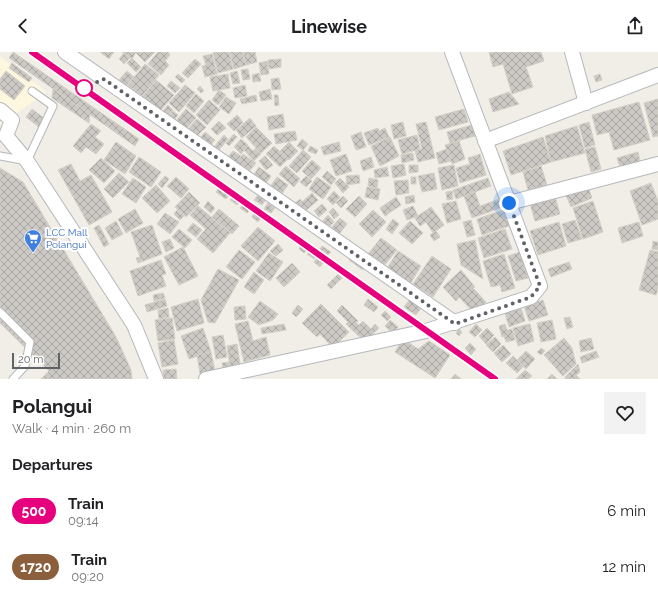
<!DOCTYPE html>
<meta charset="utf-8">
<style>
body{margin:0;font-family:Raleway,sans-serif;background:#f2f2f2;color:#202124;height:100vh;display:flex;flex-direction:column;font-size:15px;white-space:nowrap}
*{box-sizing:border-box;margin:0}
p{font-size:13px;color:#757577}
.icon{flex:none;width:22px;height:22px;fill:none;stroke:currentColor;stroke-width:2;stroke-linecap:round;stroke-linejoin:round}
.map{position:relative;height:327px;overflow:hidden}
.panel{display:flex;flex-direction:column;background:#fff;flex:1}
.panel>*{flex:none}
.badge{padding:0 8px;border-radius:13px;font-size:14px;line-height:26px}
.scale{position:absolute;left:12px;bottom:10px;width:48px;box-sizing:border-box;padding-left:4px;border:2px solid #5f6267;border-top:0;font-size:11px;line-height:14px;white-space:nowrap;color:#5f6267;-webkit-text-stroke:3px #fff;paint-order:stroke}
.you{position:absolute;width:20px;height:20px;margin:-10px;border:3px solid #fff;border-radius:50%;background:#1a73e8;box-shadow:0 0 0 6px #1a73e833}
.map>.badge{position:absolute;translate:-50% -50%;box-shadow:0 0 0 2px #fff}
h2{padding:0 12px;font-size:15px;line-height:36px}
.round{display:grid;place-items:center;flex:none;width:42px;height:42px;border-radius:0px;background:#f2f2f2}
.head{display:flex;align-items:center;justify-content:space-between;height:68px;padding:0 12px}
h1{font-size:19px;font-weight:700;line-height:30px}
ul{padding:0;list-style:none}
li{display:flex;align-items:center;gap:12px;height:56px;padding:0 12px}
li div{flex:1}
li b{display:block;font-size:15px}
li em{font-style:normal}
li .badge{min-width:44px;font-weight:700;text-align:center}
header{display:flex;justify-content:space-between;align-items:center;height:52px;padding:0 12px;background:#fff;font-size:18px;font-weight:700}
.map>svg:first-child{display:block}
.commercial{fill:#fdf7e0}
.building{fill:url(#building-cross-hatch);stroke:#d5d0c6}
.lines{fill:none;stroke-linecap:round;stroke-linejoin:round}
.service-casing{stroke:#b4b7bb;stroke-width:9}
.minor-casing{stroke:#b4b7bb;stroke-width:16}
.service{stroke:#fff;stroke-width:7}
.minor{stroke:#fff;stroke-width:14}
.rail-casing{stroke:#b5b6b7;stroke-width:4.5}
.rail{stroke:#fff;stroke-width:3;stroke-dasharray:9;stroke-linecap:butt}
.line-casing{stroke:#fff;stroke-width:9}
.line{stroke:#e6007e;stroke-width:6}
.walk{stroke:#5f6267;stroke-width:4;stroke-dasharray:0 7.2}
.stop-dot{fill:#fff;stroke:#e6007e;stroke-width:2}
.labels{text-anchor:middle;stroke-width:4;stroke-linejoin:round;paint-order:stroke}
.shop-label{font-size:10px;fill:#366cbe;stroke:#fff;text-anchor:start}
</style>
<header><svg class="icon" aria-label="back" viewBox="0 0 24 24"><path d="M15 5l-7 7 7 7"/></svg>Linewise<svg class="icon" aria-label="share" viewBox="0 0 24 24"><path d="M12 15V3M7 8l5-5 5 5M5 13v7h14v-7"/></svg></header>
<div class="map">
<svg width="658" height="327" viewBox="0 0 658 327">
<defs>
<pattern id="building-cross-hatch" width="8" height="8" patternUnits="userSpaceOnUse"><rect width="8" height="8" fill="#ccc9c4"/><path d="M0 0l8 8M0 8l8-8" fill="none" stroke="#a9a7a3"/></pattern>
</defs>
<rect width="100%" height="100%" fill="#f0eee7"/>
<polygon class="commercial" points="0,4 47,40 0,73"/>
<g class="building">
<polygon points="13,0 139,87 135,94 9,6"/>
<polygon points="100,0 114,0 109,7"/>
<polygon points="122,0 136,0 132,7"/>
<polygon points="137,0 155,0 145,10 136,1"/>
<polygon points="158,0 168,0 170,3 165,9 169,13 161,23 148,12"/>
<polygon points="218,0 229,0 233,17 218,21 213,1"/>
<polygon points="230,0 242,0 246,13 234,17"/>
<polygon points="243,0 255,0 257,10 246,13"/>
<polygon points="489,0 541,0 544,9 526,15 533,35 512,42 503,12 493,15"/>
<polygon points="124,1 130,6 124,12 119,7"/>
<polygon points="212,2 217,22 205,25 202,14 206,13 203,4"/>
<polygon points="132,6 141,15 136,20 127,11"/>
<polygon points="195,7 201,12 188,26 182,21"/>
<polygon points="281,7 281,15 269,17 268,8"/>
<polygon points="267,9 269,22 261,23 259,11"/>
<polygon points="12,11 32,26 29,30 9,16"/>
<polygon points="145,12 159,23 142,44 128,33"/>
<polygon points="248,17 250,27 243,28 241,18"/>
<polygon points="6,19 25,34 14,48 0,37 0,27"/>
<polygon points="127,19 134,25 126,34 119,28"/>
<polygon points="237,19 240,31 233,32 230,21"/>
<polygon points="259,21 261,29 253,30 252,23"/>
<polygon points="178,22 185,28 182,31 175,25"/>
<polygon points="228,22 230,36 213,39 210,25"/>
<polygon points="600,22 602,28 596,30 594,24"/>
<polygon points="279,26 281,37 272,38 271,27"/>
<polygon points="156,28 174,43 160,59 143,44"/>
<polygon points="171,29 180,36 175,41 167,34"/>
<polygon points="185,33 195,41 179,60 169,51"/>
<polygon points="245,33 247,44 235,46 233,36"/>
<polygon points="200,34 204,39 201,41 197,37"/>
<polygon points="53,37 90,62 89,71 52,46"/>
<polygon points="270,37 272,47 261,49 259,40"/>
<polygon points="219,38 226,43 218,53 212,48"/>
<polygon points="509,40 519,52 493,60 489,47"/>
<polygon points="196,42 204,49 194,61 186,54"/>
<polygon points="256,43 257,49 242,52 240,47"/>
<polygon points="274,43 278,43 279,53 275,54"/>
<polygon points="226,45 236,51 229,62 219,55"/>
<polygon points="658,47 658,84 653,85 644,51"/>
<polygon points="209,48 220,58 207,73 196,63"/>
<polygon points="639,50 650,88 614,98 609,80 597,83 592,63"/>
<polygon points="168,53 173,58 167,65 162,60"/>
<polygon points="32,57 45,67 39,75 26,65"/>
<polygon points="186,57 196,66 184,79 175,70"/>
<polygon points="464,57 468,70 439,78 435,65"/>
<polygon points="173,59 178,63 173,69 168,65"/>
<polygon points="283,62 285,75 269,78 267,65"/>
<polygon points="237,63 243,70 234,79 227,72"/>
<polygon points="250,66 256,74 242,86 236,78"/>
<polygon points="197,67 206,75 196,85 188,77"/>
<polygon points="219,69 226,76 217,83 211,77"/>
<polygon points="403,70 406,84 394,87 391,73"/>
<polygon points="426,70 435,106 418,110 415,99 422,97 416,72"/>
<polygon points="589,70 595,93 585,96 579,73"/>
<polygon points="91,72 101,79 95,85 104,92 96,102 86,95 81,101 73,94"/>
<polygon points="472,73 475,84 450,91 447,80"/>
<polygon points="577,74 585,101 551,110 545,84"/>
<polygon points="256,75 272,91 261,101 246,85"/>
<polygon points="378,76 379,79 385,76 389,85 369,93 364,81"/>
<polygon points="295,79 297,88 276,92 274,82"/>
<polygon points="205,80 215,88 209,95 200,86"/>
<polygon points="361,80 366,95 356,98 351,84"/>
<polygon points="234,82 237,85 229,94 226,91"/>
<polygon points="224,83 228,87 218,99 214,95"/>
<polygon points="417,83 420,97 402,102 398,88"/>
<polygon points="390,85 399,104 380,114 371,94"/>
<polygon points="543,85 551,110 511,123 503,99"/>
<polygon points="241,87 248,93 241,102 234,95"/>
<polygon points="302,87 308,92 303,98 297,94"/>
<polygon points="459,89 465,107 452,112 445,93"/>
<polygon points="116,90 136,104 125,122 104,108"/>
<polygon points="289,90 298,99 289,108 280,99"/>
<polygon points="339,90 341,99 324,103 321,95"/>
<polygon points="248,94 253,99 256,96 261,102 254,109 244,98"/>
<polygon points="274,94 288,107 280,115 266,102"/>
<polygon points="310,94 318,98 316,102 308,99"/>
<polygon points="595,95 601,117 591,120 585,97"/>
<polygon points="447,97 451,109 439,112 436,101"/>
<polygon points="303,98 311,105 297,121 289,114"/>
<polygon points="233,99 241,104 235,112 227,106"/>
<polygon points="638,100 640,109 620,115 617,106"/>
<polygon points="413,101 414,108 402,111 401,103"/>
<polygon points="243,102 256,111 247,122 234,113"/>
<polygon points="346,102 352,119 336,124 330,108"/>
<polygon points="480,102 486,123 460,131 456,116 470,112 468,106"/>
<polygon points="265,104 273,113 266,118 259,109"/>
<polygon points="139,105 161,120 151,135 129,120"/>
<polygon points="371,105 374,115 363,119 360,109"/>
<polygon points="101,106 115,119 104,131 89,118"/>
<polygon points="312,108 321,116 311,127 302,119"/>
<polygon points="71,112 80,129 91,123 112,160 89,173 58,118"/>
<polygon points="404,112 406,123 393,126 391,114"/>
<polygon points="409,113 418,113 418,120 409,121"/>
<polygon points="454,113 458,134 442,138 438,116"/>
<polygon points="286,114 300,127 294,135 279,122"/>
<polygon points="541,114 547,133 528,138 523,120"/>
<polygon points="259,115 271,124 265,133 253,124"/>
<polygon points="387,115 389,124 375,126 374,118"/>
<polygon points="0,116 23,130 116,285 131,318 132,327 41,327 49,319 0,271"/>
<polygon points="327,119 336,127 331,133 322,125"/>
<polygon points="119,121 129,130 113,146 104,137"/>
<polygon points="434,121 437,137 422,140 418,124"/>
<polygon points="359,123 360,131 347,133 346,124"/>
<polygon points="165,124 169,127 162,136 158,132"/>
<polygon points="306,124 312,129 306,135 300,130"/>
<polygon points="176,125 189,137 181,146 167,134"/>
<polygon points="277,125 288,133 281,143 270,135"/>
<polygon points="317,125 331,135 323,147 309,137"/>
<rect x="411" y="125" width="5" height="7"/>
<polygon points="133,126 146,135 136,151 122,142"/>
<polygon points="340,126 349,135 343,141 335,131"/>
<polygon points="369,126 378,128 377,136 368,134"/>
<polygon points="488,126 491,134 456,147 453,138"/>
<polygon points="408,128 409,141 396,143 394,129"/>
<polygon points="651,131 658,149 658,167 642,173 630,139"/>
<polygon points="587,132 592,146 571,155 565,141"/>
<polygon points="156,133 170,149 157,161 142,146"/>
<polygon points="219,135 230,142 226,147 216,140"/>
<polygon points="367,135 380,137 378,148 365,145"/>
<polygon points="334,139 340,145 333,153 327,147"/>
<polygon points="452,139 453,147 447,148 446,140"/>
<polygon points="189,140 200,151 186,165 175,155"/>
<polygon points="475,140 480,154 500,147 503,155 472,166 464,144"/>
<polygon points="312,141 318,148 302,162 294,152 300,147 302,150"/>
<polygon points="554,141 560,162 535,169 529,148"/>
<polygon points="259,142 266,147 262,153 254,148"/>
<polygon points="414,143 415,150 406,152 405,145"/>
<polygon points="233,144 240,149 237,153 230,148"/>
<polygon points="343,144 348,149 341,156 336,151"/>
<polygon points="359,144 367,152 355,165 346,157"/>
<polygon points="396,145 401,153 385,164 380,156"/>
<polygon points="208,149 215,156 211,161 204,155"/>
<polygon points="456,149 461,167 447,171 442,152"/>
<polygon points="593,149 603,180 583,187 573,156"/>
<polygon points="268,151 275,156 271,161 264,157"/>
<polygon points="243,152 250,158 247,161 240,156"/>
<polygon points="322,152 327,158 319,165 314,159"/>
<polygon points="198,154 230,181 213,201 197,187 206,177 190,163"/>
<polygon points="413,154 418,164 407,168 403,158"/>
<polygon points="431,155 444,173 433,181 426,170 420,174 415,166"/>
<polygon points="333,156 339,163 334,167 329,160"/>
<polygon points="135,157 143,171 126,181 118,167"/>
<polygon points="219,157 239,174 232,182 212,165"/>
<polygon points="177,158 184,164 180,168 174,162"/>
<polygon points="373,158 386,170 372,185 359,172"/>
<polygon points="503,158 509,174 482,183 477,167"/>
<polygon points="165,161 179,170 170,182 157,172"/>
<polygon points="254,161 261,166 258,170 252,165"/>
<polygon points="328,163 334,170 328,176 322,170"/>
<polygon points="340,166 347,172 339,182 331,176"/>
<polygon points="393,167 399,172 392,182 386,177"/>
<polygon points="471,168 475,183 467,185 463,170"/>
<polygon points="575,168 582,187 568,191 562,172"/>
<polygon points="116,169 123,182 112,188 105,176"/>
<polygon points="410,169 423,181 412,192 399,181"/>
<polygon points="559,170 566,194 538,203 530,179"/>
<polygon points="639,170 643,184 622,191 618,176"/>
<polygon points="193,171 202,178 196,185 187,178"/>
<polygon points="99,173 109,192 104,195 94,176"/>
<polygon points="152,173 162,202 138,211 136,206 140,205 131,180"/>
<polygon points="258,175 275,189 258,209 241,194"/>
<polygon points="179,177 192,188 185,196 172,185"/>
<polygon points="505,177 512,197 484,206 478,186"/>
<polygon points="436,179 440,185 434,189 430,183"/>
<polygon points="381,186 397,198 383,215 368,202"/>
<polygon points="170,187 174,196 166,200 162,190"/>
<polygon points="475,188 483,227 461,213 457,192"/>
<polygon points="653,189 658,190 658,198 652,197"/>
<polygon points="278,192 283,198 276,204 270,199"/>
<polygon points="302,193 307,197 304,201 299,197"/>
<polygon points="322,194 331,200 328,203 320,197"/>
<polygon points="183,195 198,224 179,233 164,205"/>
<polygon points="239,198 255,210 242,227 226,215"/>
<polygon points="310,198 316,203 314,207 307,202"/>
<polygon points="650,198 658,200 658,237 656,243 639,238"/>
<polygon points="398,199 421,214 410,232 386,218"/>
<polygon points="520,200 528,226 516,229 508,204"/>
<polygon points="269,201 283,210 270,229 256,219"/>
<polygon points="504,202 515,236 502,240 500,233 491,235 483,209"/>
<polygon points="352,203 366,213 363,218 349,208"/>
<polygon points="432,204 451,217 433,245 413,232"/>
<polygon points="316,207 323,211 320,215 314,210"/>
<polygon points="161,208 166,222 162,223 166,234 138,244 130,219"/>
<polygon points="569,210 572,217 551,225 548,217"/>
<polygon points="292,211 300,220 284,235 276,226"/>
<polygon points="218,217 239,228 215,271 208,270 201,248"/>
<polygon points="461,218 475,235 473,236 486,250 474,261 459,245 456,249 443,235"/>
<polygon points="254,220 264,228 254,242 244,235"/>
<polygon points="338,222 342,226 331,237 327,233"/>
<polygon points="163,241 165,246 154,249 153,243"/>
<polygon points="165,247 167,254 147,260 145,253"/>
<polygon points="198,247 204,271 177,279 171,255"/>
<polygon points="368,247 378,255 374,260 364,253"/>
<polygon points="410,247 421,256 416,263 404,255"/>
<polygon points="543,248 548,263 529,269 524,254"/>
<polygon points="260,249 278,262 273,268 259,273 248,265"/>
<polygon points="321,252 349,280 333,296 320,282 317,285 302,271"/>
<polygon points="298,253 303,257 296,265 292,261"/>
<polygon points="342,253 358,269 356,271 359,273 363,269 371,277 375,272 379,276 365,290 346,272 348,270 337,259"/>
<polygon points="245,254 246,267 235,268 234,255"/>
<polygon points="168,256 169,265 159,267 158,258"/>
<polygon points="521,256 525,269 509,275 505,261"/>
<polygon points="385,259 391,265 387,269 381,263"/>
<polygon points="570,265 573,275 567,277 564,266"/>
<polygon points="172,266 175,287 158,289 155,268"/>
<polygon points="390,268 398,275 393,281 385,274"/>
<polygon points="552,268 556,287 541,290 537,271"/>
<polygon points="248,269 253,289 266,285 270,303 244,310 235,272"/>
<polygon points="284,272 286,278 262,282 261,276"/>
<polygon points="476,272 482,278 475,285 469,280"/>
<polygon points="505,272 507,278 512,277 515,288 506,290 504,284 502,285 499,274"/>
<polygon points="530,272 534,289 518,294 513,276"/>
<polygon points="203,276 211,300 189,307 181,284"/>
<polygon points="487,276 494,283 486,292 479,284"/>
<polygon points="459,277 462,280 459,284 456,281"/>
<polygon points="223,283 227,305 216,307 212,285"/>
<polygon points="495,285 501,292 493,300 486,293"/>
<polygon points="564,286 572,296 576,312 563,324 544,303"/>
<polygon points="591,286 594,297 581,300 579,289"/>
<polygon points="403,287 418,297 429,289 450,303 435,326 395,300"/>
<polygon points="174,288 178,312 162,315 158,291"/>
<polygon points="470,291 476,297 471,303 465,296"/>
<polygon points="237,292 240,312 230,314 227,294"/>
<polygon points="503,293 511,302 502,310 494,301"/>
<polygon points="541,296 545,299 541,303 537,300"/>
<polygon points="526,299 535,307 526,317 517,308"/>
<polygon points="596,299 599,305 582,311 580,305"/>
<polygon points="211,300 215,319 200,322 197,303"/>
<polygon points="513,304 523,315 517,321 506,311"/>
<polygon points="229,310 230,317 223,318 222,311"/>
<polygon points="578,312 580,320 576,323 580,327 566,327 565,325"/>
<polygon points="176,317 177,327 164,327 163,318"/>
<polygon points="525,318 532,324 528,327 516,327"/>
<polygon points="455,322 461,327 451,327"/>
<polygon points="552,322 557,327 547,327"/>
</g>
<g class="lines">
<g class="service-casing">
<g id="service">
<polyline points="0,104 27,109 53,54 32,39"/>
<polyline points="0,260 30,290 25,314 13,327"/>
</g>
</g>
<g class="minor-casing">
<g id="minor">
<polyline points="65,0 455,271"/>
<polyline points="572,0 586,51"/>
<polyline points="0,58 12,68 6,84 27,109 134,273 156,327"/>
<polyline points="485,89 658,23"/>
<polyline points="509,151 658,112"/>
<polyline points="206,327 426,279 531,245 540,234 452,0"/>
</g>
</g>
<use href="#service" class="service"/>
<use href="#minor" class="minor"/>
<g class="rail-casing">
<polyline id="rail" points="32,0 496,327"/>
</g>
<use href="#rail" class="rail"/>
</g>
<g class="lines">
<g class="line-casing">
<polyline id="line" points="32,0 495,327"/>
</g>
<use href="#line" class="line"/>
<polyline class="walk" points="84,36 104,27 455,272 531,245 540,234 509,151"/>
</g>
<defs>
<g id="supermarket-pin" transform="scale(0.9)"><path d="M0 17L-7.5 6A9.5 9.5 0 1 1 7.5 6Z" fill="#3f7fe0" stroke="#fff"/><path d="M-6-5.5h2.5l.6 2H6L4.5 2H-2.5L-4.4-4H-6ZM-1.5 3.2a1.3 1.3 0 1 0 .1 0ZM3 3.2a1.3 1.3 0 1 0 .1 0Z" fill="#fff"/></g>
</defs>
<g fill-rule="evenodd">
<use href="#supermarket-pin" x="33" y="186"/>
</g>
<circle class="stop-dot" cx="84" cy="36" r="8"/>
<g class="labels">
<g class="shop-label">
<text x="46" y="184">LCC Mall<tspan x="46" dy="12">Polangui</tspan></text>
</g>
</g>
</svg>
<div class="scale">20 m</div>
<div class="you" style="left:509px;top:151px"></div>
</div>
<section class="panel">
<div class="head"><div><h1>Polangui</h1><p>Walk · 4 min · 260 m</p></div><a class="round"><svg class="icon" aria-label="heart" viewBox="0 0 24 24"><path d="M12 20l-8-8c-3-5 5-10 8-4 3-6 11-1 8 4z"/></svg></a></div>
<h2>Departures</h2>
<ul>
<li><span class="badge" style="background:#e6007e;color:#fff">500</span><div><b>Train</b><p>09:14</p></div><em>6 min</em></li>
<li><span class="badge" style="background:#8b5e3c;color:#fff">1720</span><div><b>Train</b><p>09:20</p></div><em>12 min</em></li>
</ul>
</section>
